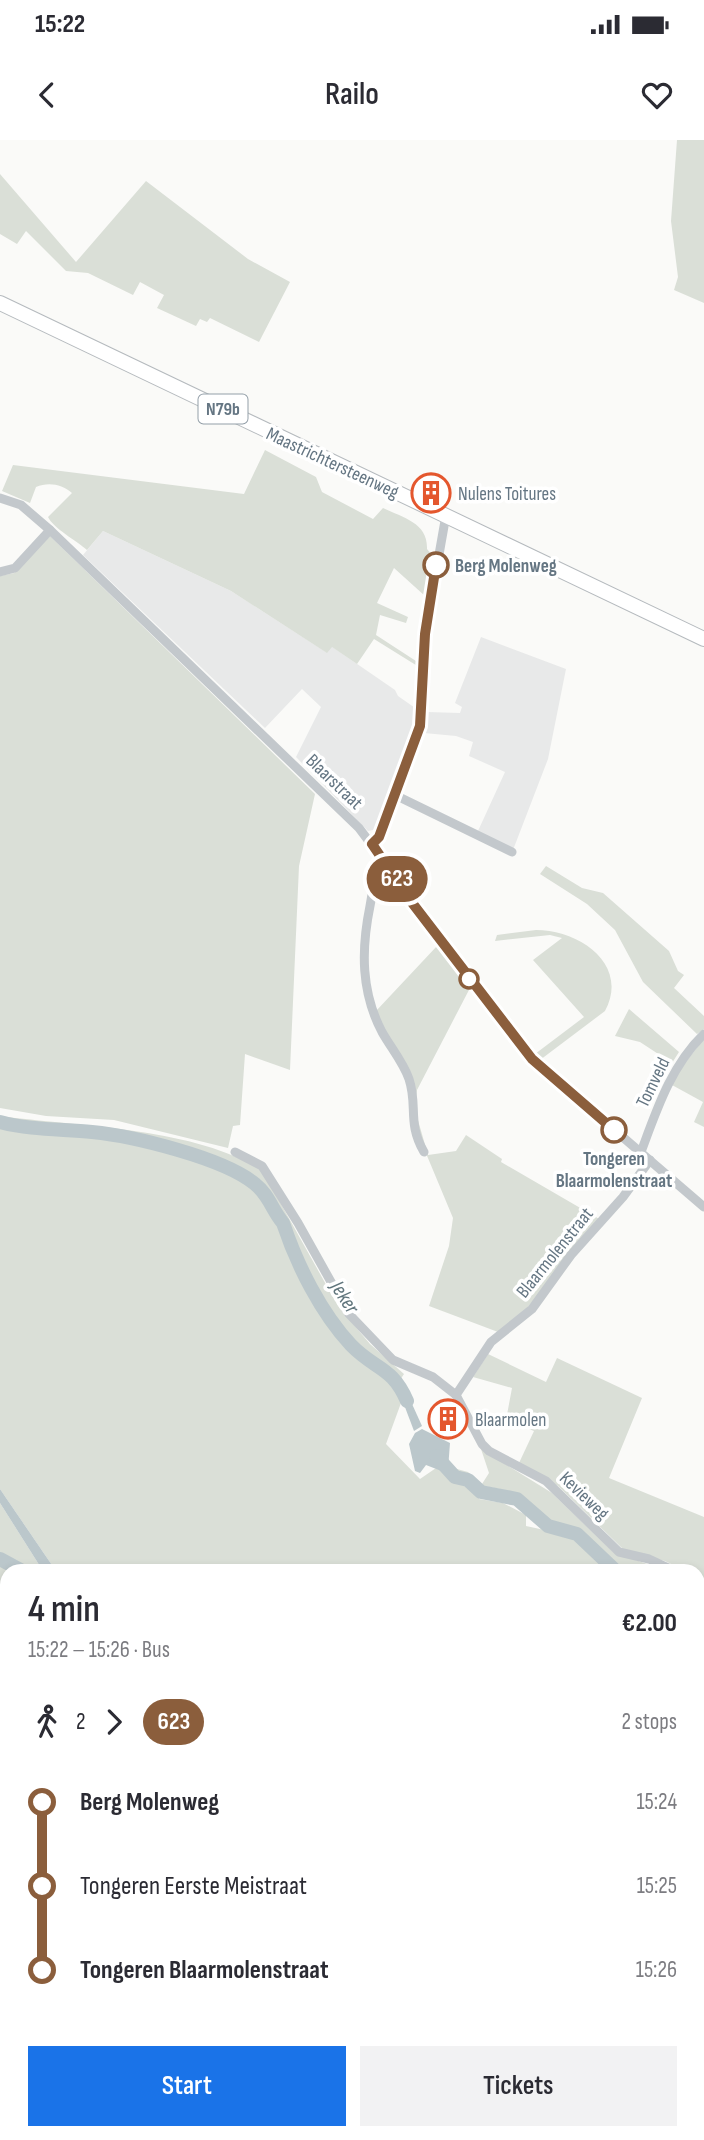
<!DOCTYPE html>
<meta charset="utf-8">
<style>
body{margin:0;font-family:"Sofia Sans Condensed",sans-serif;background:#f2f2f3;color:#2b2b33;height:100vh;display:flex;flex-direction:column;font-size:26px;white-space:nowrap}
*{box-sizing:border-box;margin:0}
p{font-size:23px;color:#7c7c81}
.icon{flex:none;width:38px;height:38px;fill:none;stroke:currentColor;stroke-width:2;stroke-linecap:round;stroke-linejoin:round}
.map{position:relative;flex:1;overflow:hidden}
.sheet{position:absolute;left:0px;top:1424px;width:705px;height:576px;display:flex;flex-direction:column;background:#fff;border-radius:21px 21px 0 0;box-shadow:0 4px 10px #0003}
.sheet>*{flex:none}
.badge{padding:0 14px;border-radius:23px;font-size:24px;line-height:46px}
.map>.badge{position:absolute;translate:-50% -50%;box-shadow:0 0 0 4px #fff}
.legs{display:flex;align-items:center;gap:10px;height:77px;padding:0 28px;font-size:23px}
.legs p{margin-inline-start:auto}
.summary{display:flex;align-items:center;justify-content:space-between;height:119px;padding:0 28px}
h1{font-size:38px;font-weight:600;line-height:52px}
.cta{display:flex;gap:14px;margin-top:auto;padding:14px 28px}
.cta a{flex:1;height:80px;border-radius:0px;background:#1a73e8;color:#fff;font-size:28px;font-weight:600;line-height:80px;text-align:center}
.cta a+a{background:#f2f2f3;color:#2b2b33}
ul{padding:0 28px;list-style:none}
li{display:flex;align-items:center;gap:24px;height:84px;font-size:26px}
li i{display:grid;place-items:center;width:10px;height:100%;margin:0 9px;background:currentColor}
li i::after{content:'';width:18px;height:18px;margin:-9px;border:5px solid;border-radius:50%;background:#fff}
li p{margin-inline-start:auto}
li:first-child i{background:linear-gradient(#0000 50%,currentColor 0)}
li:last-child i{background:linear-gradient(currentColor 50%,#0000 0)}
.status{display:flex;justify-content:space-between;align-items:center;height:49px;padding:0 35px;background:#fff;direction:ltr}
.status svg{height:19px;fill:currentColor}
header{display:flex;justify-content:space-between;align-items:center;height:91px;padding:0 28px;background:#fff;font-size:32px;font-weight:600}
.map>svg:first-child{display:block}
.built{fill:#e8e9e9}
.green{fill:#dadfd7;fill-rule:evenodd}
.water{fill:#bbc7cb}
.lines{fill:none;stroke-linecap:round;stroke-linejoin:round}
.river{stroke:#bbc7cb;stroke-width:14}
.primary-casing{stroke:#b5babe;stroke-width:16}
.minor{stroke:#c3c8cc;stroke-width:9}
.primary{stroke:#fff;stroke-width:14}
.line-1-casing{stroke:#fff;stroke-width:16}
.line-1{stroke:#8b5e3c;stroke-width:10}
.stop-1-dot{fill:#fff;stroke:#8b5e3c;stroke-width:3.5}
.labels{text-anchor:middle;stroke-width:7;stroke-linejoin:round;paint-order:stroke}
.shield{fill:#fff;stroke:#939fa8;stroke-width:2}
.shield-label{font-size:18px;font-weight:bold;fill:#657683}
.street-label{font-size:19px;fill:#657683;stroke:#fff}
.poi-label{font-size:19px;fill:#657683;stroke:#fff;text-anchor:start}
.stop-label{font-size:19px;font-weight:bold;fill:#657683;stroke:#fff;text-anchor:start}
.water-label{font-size:21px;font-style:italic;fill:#60757c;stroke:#fff}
</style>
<div class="status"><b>15:22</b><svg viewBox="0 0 49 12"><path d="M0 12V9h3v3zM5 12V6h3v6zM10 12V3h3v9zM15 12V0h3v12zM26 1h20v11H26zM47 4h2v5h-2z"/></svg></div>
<header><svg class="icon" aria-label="back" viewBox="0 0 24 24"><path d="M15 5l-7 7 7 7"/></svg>Railo<svg class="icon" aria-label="heart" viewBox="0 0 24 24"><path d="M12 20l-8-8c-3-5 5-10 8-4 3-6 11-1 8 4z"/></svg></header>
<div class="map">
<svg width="704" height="2000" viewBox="0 0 704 2000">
<rect width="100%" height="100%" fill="#fafaf8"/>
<g class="built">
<polygon points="103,391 231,451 326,512 331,506 395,550 398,556 418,570 413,594 377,689 368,691 296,617 321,567 302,549 265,588 83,415"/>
<polygon points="481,497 566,529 548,619 513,710 478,691 505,632 469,616 473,602 456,596 424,593 427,572 460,573 462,567 455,563"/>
</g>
<g class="green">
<polygon points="677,0 704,0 704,163 674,150 678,137 671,81"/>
<polygon points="0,34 76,122 146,41 248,119 290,142 259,202 210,178 207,182 200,179 196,186 157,168 164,155 140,142 133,155 88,133 66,131 26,91 17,104 0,94"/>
<path d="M265,310l51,27 6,15 51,27 10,-11c21,10 45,15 44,41l5,6 -7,41 -31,-28 -17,35 31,14 -2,6 -26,-8 -4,20 43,28v4l-45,-28 -17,25 -25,-17 -5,6 -96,-62 -128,-60 -16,19c-10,-9 -34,-22 -39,-33l24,-24c-10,-9 -24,-11 -36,-6l-6,16 -28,-12 11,-26 231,29z"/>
<polygon points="50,396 315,654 299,726 290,930 245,914 240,985 233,986 228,1008 114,980 46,976 0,968 0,436 14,433"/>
<polygon points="546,726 582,748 603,753 669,811 678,831 684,835 674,848 704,876 704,889 697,894 643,842 615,790 587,764 540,734"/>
<path d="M536,790c43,0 94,34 69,81l-65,49 -5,-6 49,-37 -51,-57 29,-22 -12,-3 -55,6 2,-6z"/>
<polygon points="437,806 470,848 417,950 415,970 428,1015 456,1011 466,995 502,1019 501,1022 601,1080 527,1168 498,1192 429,1166 449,1106 453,1078 415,987 413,948 376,871"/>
<polygon points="629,869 679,912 672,923 640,902 615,896"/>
<polygon points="704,899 704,987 694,982 703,962 672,945 681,928"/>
<path d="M0,976c81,11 191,11 262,54l76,136 32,38 34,30 -8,12 5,17 -15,41 34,35 16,-11 8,4 2,-6 22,6 14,12 7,-11 -8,-24 71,44 61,59 54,19h-611l-56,-82zM483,1346l17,3 6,12 31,10 9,9 15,8 15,2 1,7 -51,-11v-11l-23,-12 -24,-4z"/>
<polygon points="488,1214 546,1242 557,1218 642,1258 609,1338 704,1377 704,1446 698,1441 698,1432 685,1431 665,1421 625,1411 558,1346 519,1323 534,1291 506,1280 512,1248 473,1237"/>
<polygon points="0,1363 43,1431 18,1427 0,1416"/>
<polygon points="0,1426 12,1431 7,1432 7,1500 0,1488"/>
<polygon points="698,1451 704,1455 704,2000 413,2000 409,1993 698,1993"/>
<polygon points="82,1993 399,1993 403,2000 84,2000"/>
</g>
<g class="water">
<polygon points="403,1244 422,1286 414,1291 397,1246"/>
<polygon points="422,1289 450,1303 448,1329 444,1332 426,1325 420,1333 415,1331 409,1304 415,1293"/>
<polygon points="0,1349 56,1431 43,1431 0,1363"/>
</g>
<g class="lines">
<g class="river">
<path d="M0,982c30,8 61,7 92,10 41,4 132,26 163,52 14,11 17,26 28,39 14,42 38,90 68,122 24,25 41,21 56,56"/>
<polyline points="436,1316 455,1337 468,1340 481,1352 517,1359 548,1386 577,1394 617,1432"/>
<polyline points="0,1419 24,1432"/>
<polyline points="698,1584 704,1589"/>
<polyline points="698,1632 704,1628"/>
<polyline points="580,2000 583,1993"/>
</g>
<g class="primary-casing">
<polyline id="primary" points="0,163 704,499"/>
</g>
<g class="minor">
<polyline points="0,358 21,365 50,390 359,688 532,919 704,1067"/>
<polyline points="0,432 15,428 50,390"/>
<polyline points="395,655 512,712"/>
<polyline points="371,704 379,697 420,586 425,494 446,375"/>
<path d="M385,721c-11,12 -12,29 -15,45 -9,44 -9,86 12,126 9,16 21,30 27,47 9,27 -2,44 15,73"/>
<polyline points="235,1012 262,1026 298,1083 349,1174 393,1220 433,1237 456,1255 482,1304 489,1311 546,1341 619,1412 649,1419 677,1432"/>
<path d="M641,1012c16,-43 30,-86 63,-118"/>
<polyline points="456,1255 491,1202 532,1169 571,1115 623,1057 650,1020"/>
<polyline points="698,1445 704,1450"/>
<polyline points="0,1754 7,1772"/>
<polyline points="74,1993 76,2000"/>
</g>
<use href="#primary" class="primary"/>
</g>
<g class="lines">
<g class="line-1-casing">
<polyline id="line-1" points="436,425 425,494 420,586 379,697 372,704 413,764 532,919 614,990"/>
</g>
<use href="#line-1" class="line-1"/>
</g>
<defs>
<g id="building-ring" transform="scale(2.0125)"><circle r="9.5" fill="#fff" stroke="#e4572e" stroke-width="1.5"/><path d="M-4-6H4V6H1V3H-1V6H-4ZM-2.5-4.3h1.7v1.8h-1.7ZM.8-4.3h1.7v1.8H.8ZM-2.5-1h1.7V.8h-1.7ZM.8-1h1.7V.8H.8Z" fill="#e4572e"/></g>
</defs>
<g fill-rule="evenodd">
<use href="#building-ring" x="431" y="353"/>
<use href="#building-ring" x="448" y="1279"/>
</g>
<g class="stop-1-dot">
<circle cx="436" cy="425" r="12"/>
<circle cx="469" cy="839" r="9"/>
<circle cx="614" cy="990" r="12"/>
</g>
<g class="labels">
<rect class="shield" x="198.5" y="254.5" width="49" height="29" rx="5"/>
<g class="shield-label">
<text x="223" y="275">N79b</text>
</g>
<g class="street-label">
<text transform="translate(333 322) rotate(25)" y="7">Maastrichtersteenweg</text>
<text transform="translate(335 641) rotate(44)" y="7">Blaarstraat</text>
<text transform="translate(652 942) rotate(-64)" y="7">Tomveld</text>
<text transform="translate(554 1112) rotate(-51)" y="7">Blaarmolenstraat</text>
<text transform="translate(585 1355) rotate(44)" y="7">Kevieweg</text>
</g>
<g class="poi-label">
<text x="458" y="360">Nulens Toitures</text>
<text x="475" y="1286">Blaarmolen</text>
</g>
<g class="stop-label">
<text x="455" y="432">Berg Molenweg</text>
<text x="614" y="1025" text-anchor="middle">Tongeren<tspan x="614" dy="22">Blaarmolenstraat</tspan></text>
</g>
<g class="water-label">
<text transform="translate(345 1157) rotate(57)" y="7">Jeker</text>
</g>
</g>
</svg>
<b class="badge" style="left:397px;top:739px;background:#8b5e3c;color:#fff">623</b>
<section class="sheet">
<div class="summary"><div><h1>4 min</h1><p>15:22 – 15:26 · Bus</p></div><b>€2.00</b></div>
<div class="legs"><svg class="icon" aria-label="walk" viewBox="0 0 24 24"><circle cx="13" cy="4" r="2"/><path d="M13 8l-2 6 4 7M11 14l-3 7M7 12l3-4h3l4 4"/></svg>2<svg class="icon" aria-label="forward" viewBox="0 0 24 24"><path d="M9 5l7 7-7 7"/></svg><b class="badge" style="background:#8b5e3c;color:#fff">623</b><p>2 stops</p></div>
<ul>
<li><i style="color:#8b5e3c"></i><b>Berg Molenweg</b><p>15:24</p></li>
<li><i style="color:#8b5e3c"></i><span>Tongeren Eerste Meistraat</span><p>15:25</p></li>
<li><i style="color:#8b5e3c"></i><b>Tongeren Blaarmolenstraat</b><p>15:26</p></li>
</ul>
<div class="cta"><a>Start</a><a>Tickets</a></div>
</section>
</div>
